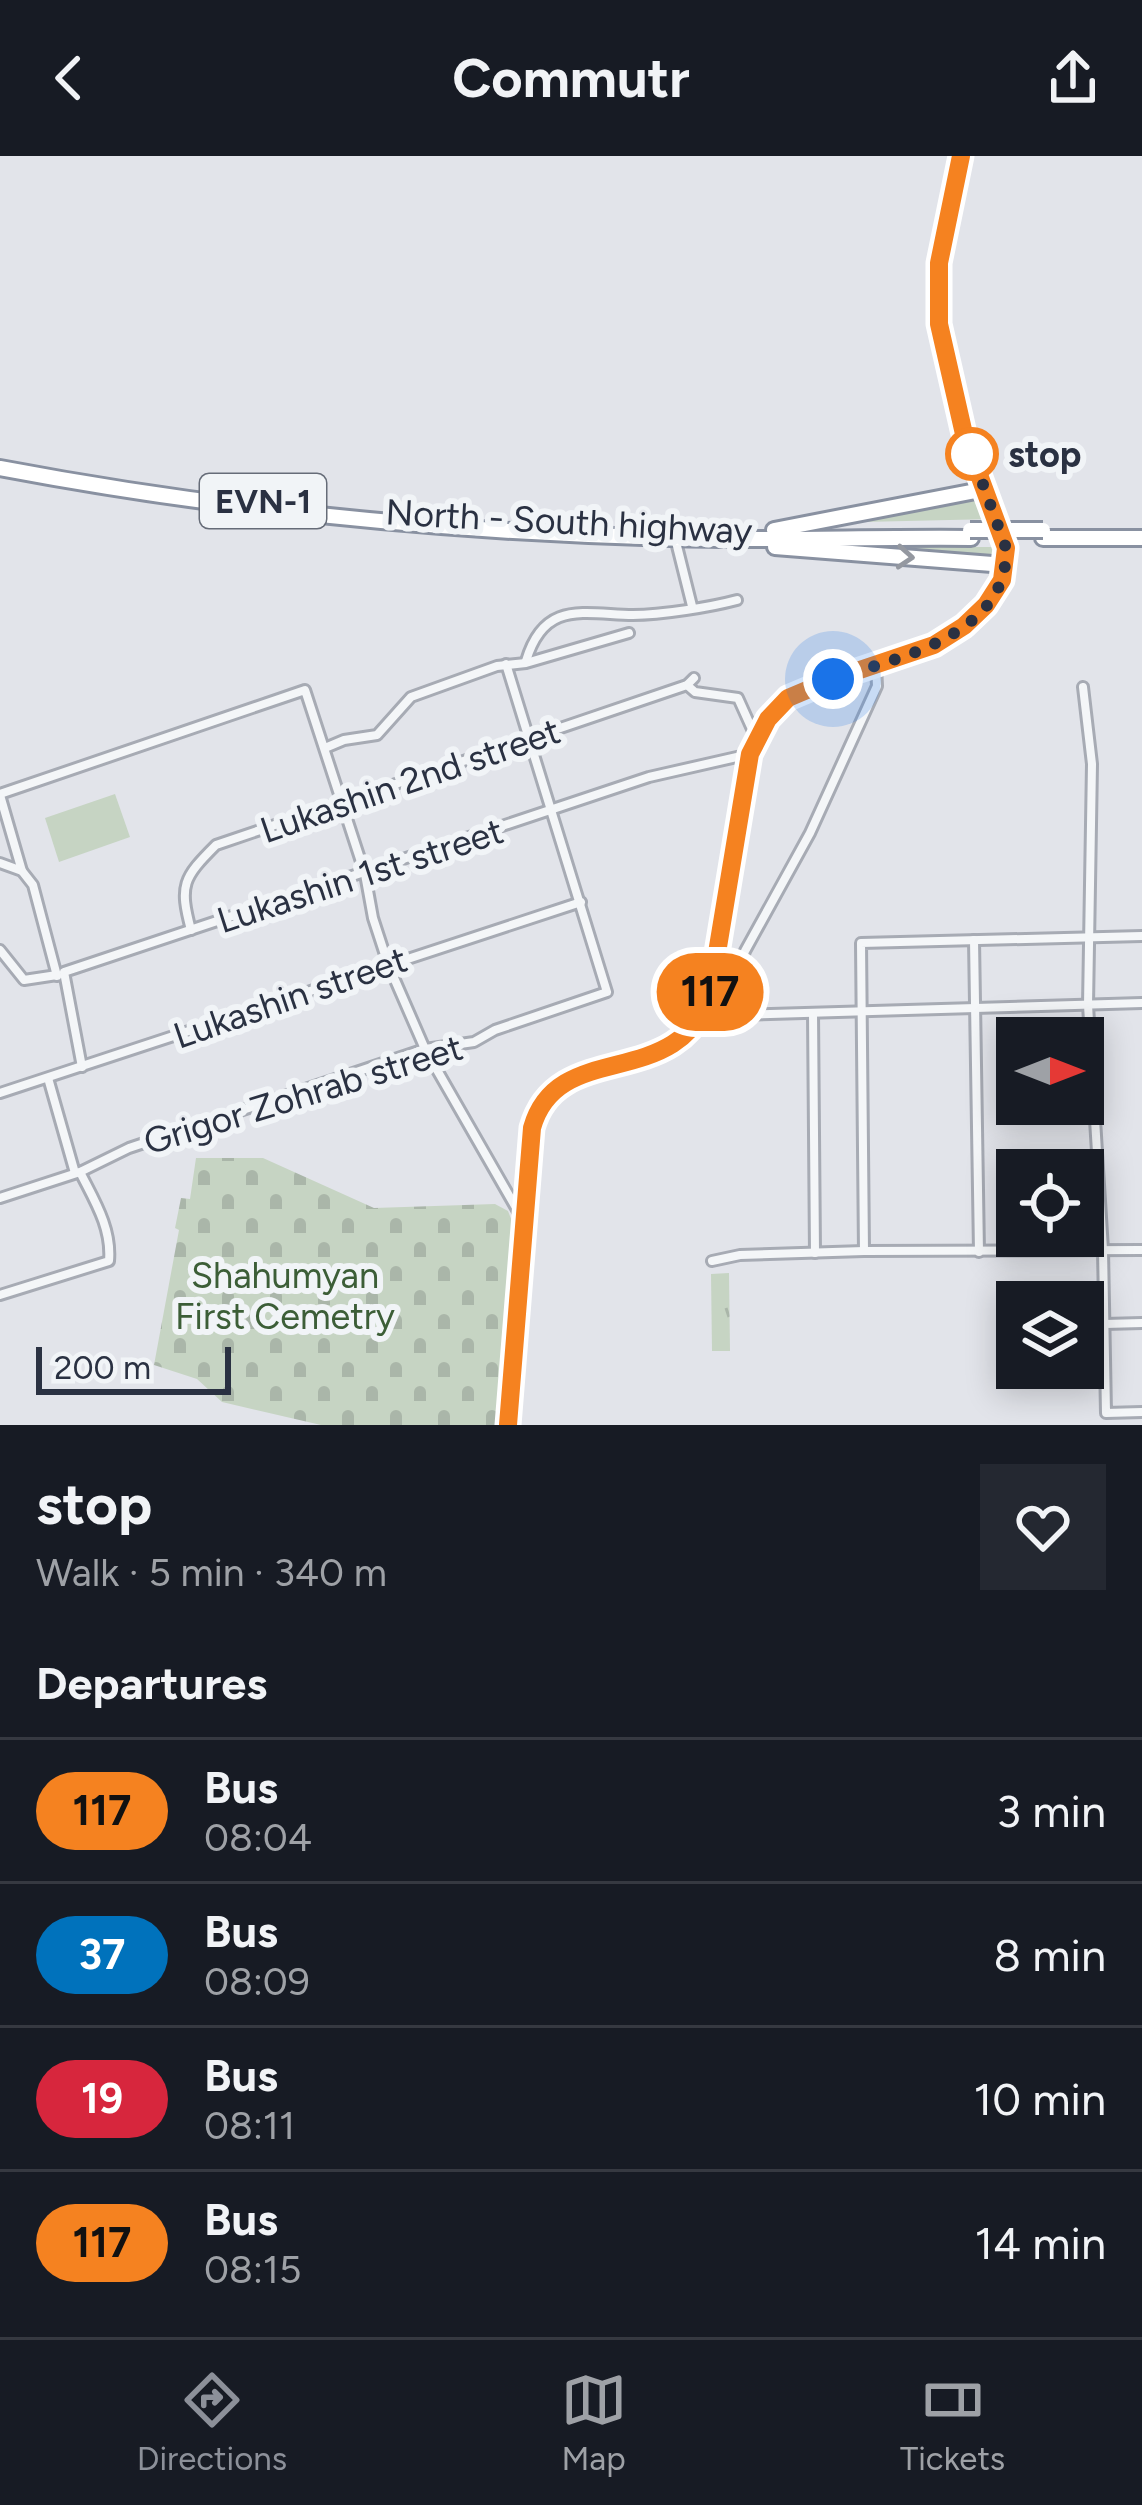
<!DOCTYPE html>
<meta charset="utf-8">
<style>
body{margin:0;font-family:Figtree,sans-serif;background:#242831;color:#f1f3f6;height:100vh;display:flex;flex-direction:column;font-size:45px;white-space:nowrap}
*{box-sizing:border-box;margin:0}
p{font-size:39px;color:#9ea1a6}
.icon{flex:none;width:66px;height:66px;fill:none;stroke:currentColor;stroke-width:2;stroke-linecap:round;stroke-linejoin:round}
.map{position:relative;height:1269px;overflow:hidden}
.panel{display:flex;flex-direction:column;background:#171b24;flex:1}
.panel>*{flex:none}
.badge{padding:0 24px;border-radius:39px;font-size:42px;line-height:78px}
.needle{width:78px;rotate:90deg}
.tools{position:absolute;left:996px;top:861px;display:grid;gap:24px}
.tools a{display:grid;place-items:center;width:108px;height:108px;border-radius:0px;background:#171b24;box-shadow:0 6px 30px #0003;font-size:60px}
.scale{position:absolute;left:36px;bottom:30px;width:195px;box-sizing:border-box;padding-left:12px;border:6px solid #2a3142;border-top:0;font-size:33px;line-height:42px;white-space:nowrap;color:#2a3142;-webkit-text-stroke:9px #f1f4f7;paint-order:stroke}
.you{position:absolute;width:60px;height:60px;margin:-30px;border:9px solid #fff;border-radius:50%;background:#1a73e8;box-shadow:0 0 0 18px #1a73e833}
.map>.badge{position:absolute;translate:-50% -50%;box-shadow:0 0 0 6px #fff}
h2{padding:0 36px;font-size:45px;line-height:108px}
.round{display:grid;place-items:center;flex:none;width:126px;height:126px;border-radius:0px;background:#242831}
.head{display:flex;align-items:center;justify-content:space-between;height:204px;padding:0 36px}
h1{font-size:57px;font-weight:700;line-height:90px}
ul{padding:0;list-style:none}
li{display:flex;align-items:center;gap:36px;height:144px;padding:0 36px;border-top:3px solid #363941}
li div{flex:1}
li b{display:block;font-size:45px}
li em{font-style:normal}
li .badge{min-width:132px;font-weight:700;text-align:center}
header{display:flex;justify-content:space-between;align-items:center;height:156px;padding:0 36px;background:#171b24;font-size:54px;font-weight:700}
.tabs{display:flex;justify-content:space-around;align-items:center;height:168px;border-top:3px solid #363941;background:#171b24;font-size:33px;color:#9ea1a6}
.tabs a{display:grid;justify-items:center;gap:6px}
.tabs .selected{color:#8c9099}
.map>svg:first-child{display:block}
.grass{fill:url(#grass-tufts)}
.cemetery{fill:url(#cemetery-stones)}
.pitch{fill:#c6d4c3}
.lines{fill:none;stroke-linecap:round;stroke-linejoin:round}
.minor-casing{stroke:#a7abb4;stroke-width:14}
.tertiary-casing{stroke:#a7abb4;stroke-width:15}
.trunk-casing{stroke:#8991a1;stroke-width:20}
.minor{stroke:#f4f6f8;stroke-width:8}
.tertiary{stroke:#f4f6f8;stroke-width:9}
.trunk{stroke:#fff;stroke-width:14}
.trunk-bridge-casing{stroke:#8991a1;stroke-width:20;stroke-linecap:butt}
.trunk-bridge{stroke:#fff;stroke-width:14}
.oneway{stroke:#9498a0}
.line-casing{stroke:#fff;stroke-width:27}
.line{stroke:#f58220;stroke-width:18}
.walk{stroke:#2a3142;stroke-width:12;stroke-dasharray:0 21.6}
.stop-dot{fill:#fff;stroke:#f58220;stroke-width:6}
.labels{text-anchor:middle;stroke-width:12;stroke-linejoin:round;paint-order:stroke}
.shield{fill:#f1f4f7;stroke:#666c78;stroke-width:3}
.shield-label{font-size:33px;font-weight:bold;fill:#2a3142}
.stop-label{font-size:36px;font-weight:bold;fill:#2a3142;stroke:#f1f4f7;text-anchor:start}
.street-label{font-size:36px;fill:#2a3142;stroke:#f1f4f7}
.park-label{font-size:36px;fill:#3c5e37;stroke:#f1f4f7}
</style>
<header><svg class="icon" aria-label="back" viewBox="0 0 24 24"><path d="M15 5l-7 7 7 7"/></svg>Commutr<svg class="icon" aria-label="share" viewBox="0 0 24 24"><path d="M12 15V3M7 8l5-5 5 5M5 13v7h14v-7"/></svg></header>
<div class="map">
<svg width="1142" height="1269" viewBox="0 0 1142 1269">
<defs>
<pattern id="grass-tufts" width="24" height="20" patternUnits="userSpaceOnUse" patternTransform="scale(3)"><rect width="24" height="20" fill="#c6d4c3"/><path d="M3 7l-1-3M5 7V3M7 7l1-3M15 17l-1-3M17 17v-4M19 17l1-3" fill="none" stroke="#aab6a9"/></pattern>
<pattern id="cemetery-stones" width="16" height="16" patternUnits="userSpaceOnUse" patternTransform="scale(3)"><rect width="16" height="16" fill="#c6d4c3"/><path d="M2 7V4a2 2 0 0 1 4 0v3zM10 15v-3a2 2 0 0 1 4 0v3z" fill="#aab6a9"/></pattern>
</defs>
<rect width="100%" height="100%" fill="#e2e4ea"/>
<g class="grass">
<polygon points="982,341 993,363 820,367"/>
<polygon points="811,391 999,391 1000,397 995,404"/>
<polygon points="729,1117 730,1195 712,1195 711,1118"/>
</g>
<polygon class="cemetery" points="196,1002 263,1002 374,1052 495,1048 508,1055 515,1073 498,1269 321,1269 222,1246 197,1223 154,1209 179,1074 175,1072 181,1042 190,1043"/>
<polygon class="pitch" points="115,638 130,681 59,706 45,662"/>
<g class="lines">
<g class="minor-casing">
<g id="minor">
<polyline points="675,382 692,450"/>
<path d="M526,505c18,-61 57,-47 107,-46 28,0 78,-8 104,-15"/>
<polyline points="687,529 695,536 738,542 756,582"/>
<polyline points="1083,531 1092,608 1088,849 1103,1094 1106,1257 1142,1256"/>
<polyline points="325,592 344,584 377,579 411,541 497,510 526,507 629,477"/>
<polyline points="0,638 305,534 365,718 373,762 388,808 425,893 523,1064"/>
<polyline points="0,639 22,715"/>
<polyline points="0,707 22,715 33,729 57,820"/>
<path d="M191,774c-12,-45 -8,-52 25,-85l471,-160 7,-7"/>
<polyline points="974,784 979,1096"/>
<polyline points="0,794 24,824 57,819"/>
<polyline points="813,857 815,1097"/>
<polyline points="702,860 1142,847"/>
<polyline points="726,860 745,795 810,677 877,530 876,509"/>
<polyline points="82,911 64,816 649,621 750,598"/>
<polyline points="48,922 75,1017"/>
<polyline points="0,937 581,746"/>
<polyline points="0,1042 80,1016 129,992 425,893 474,886 495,874 607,836 506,508"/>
<polyline points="864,1095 861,787 1142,780"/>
<polyline points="712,1105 740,1099 864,1095 1142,1094"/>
<path d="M0,1139l109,-34c3,-33 -15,-61 -29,-89"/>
<polyline points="1105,1168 1142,1167"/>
</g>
</g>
<g class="tertiary-casing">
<path id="tertiary" d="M508,1269l25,-297c24,-91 151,-36 178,-139l39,-235c46,-110 182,-67 243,-157 34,-50 -13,-115 -29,-164 -9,-28 -16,-59 -22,-88 -12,-65 6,-126 19,-189"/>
</g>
<g class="trunk-casing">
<g id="trunk">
<path d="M0,312c221,42 445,64 670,70 100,3 200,-1 301,0"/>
<polyline points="774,374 986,333"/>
<polyline points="1043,382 1142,382"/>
<polyline points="775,391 1005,409"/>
</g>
</g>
<use href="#minor" class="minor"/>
<use href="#tertiary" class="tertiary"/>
<use href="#trunk" class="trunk"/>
<g class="trunk-bridge-casing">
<polyline id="trunk-bridge" points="970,374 1043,374"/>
</g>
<use href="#trunk-bridge" class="trunk-bridge"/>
</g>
<defs><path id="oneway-chevron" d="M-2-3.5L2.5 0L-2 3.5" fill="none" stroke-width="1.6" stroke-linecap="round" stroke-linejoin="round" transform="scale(3)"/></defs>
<use class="oneway" href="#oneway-chevron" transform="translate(905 401) rotate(4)"/>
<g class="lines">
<g class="line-casing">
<path id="line" d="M508,1269l24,-297c26,-93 150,-32 179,-139l39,-235 18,-35 20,-21 45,-19 101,-34 30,-19 22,-21 16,-25 4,-32 -42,-114 -25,-110v-61l22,-107"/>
</g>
<use href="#line" class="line"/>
<path class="walk" d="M833,523c64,-21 176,-43 173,-131l-34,-94"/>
</g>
<circle class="stop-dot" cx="972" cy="298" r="24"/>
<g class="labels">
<rect class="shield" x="200" y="318" width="126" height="54" rx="9"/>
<g class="shield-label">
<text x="263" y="357">EVN-1</text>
</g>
<g class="stop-label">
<text x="1008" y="311">stop</text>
</g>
<g class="street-label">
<text transform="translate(569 365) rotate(3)" y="13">North - South highway</text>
<text transform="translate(410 624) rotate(-19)" y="13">Lukashin 2nd street</text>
<text transform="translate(360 719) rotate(-18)" y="13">Lukashin 1st street</text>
<text transform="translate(290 841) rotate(-19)" y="13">Lukashin street</text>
<text transform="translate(303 938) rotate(-17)" y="13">Grigor Zohrab street</text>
</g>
<g class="park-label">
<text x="285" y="1132">Shahumyan<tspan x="285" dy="41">First Cemetry</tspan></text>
</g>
</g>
</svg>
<div class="tools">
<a><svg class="needle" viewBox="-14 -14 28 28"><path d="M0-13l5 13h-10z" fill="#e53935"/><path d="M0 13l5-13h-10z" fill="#9ea1a6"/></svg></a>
<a><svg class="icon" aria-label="locate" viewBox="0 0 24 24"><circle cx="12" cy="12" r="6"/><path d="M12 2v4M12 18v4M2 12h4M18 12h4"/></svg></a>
<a><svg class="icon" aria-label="layers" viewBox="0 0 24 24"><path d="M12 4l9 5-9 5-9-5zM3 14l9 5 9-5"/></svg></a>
</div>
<div class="scale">200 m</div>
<div class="you" style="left:833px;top:523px"></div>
<b class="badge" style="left:710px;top:836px;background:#f58220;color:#111">117</b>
</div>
<section class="panel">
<div class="head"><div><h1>stop</h1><p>Walk · 5 min · 340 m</p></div><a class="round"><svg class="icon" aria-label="heart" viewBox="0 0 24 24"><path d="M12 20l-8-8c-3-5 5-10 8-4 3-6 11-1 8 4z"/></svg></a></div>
<h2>Departures</h2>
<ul>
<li><span class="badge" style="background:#f58220;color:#111">117</span><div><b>Bus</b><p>08:04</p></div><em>3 min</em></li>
<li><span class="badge" style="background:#0072bc;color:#fff">37</span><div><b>Bus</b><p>08:09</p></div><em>8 min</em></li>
<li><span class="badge" style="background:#d7263d;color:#fff">19</span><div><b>Bus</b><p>08:11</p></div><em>10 min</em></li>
<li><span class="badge" style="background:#f58220;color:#111">117</span><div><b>Bus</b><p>08:15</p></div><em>14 min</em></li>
</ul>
</section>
<nav class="tabs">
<a class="selected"><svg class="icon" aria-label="directions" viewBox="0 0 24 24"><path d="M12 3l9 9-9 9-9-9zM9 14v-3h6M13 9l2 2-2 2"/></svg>Directions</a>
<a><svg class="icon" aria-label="map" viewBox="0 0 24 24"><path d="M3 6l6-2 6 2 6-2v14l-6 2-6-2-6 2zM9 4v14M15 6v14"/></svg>Map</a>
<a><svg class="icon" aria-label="tickets" viewBox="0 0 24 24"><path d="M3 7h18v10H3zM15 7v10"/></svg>Tickets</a>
</nav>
